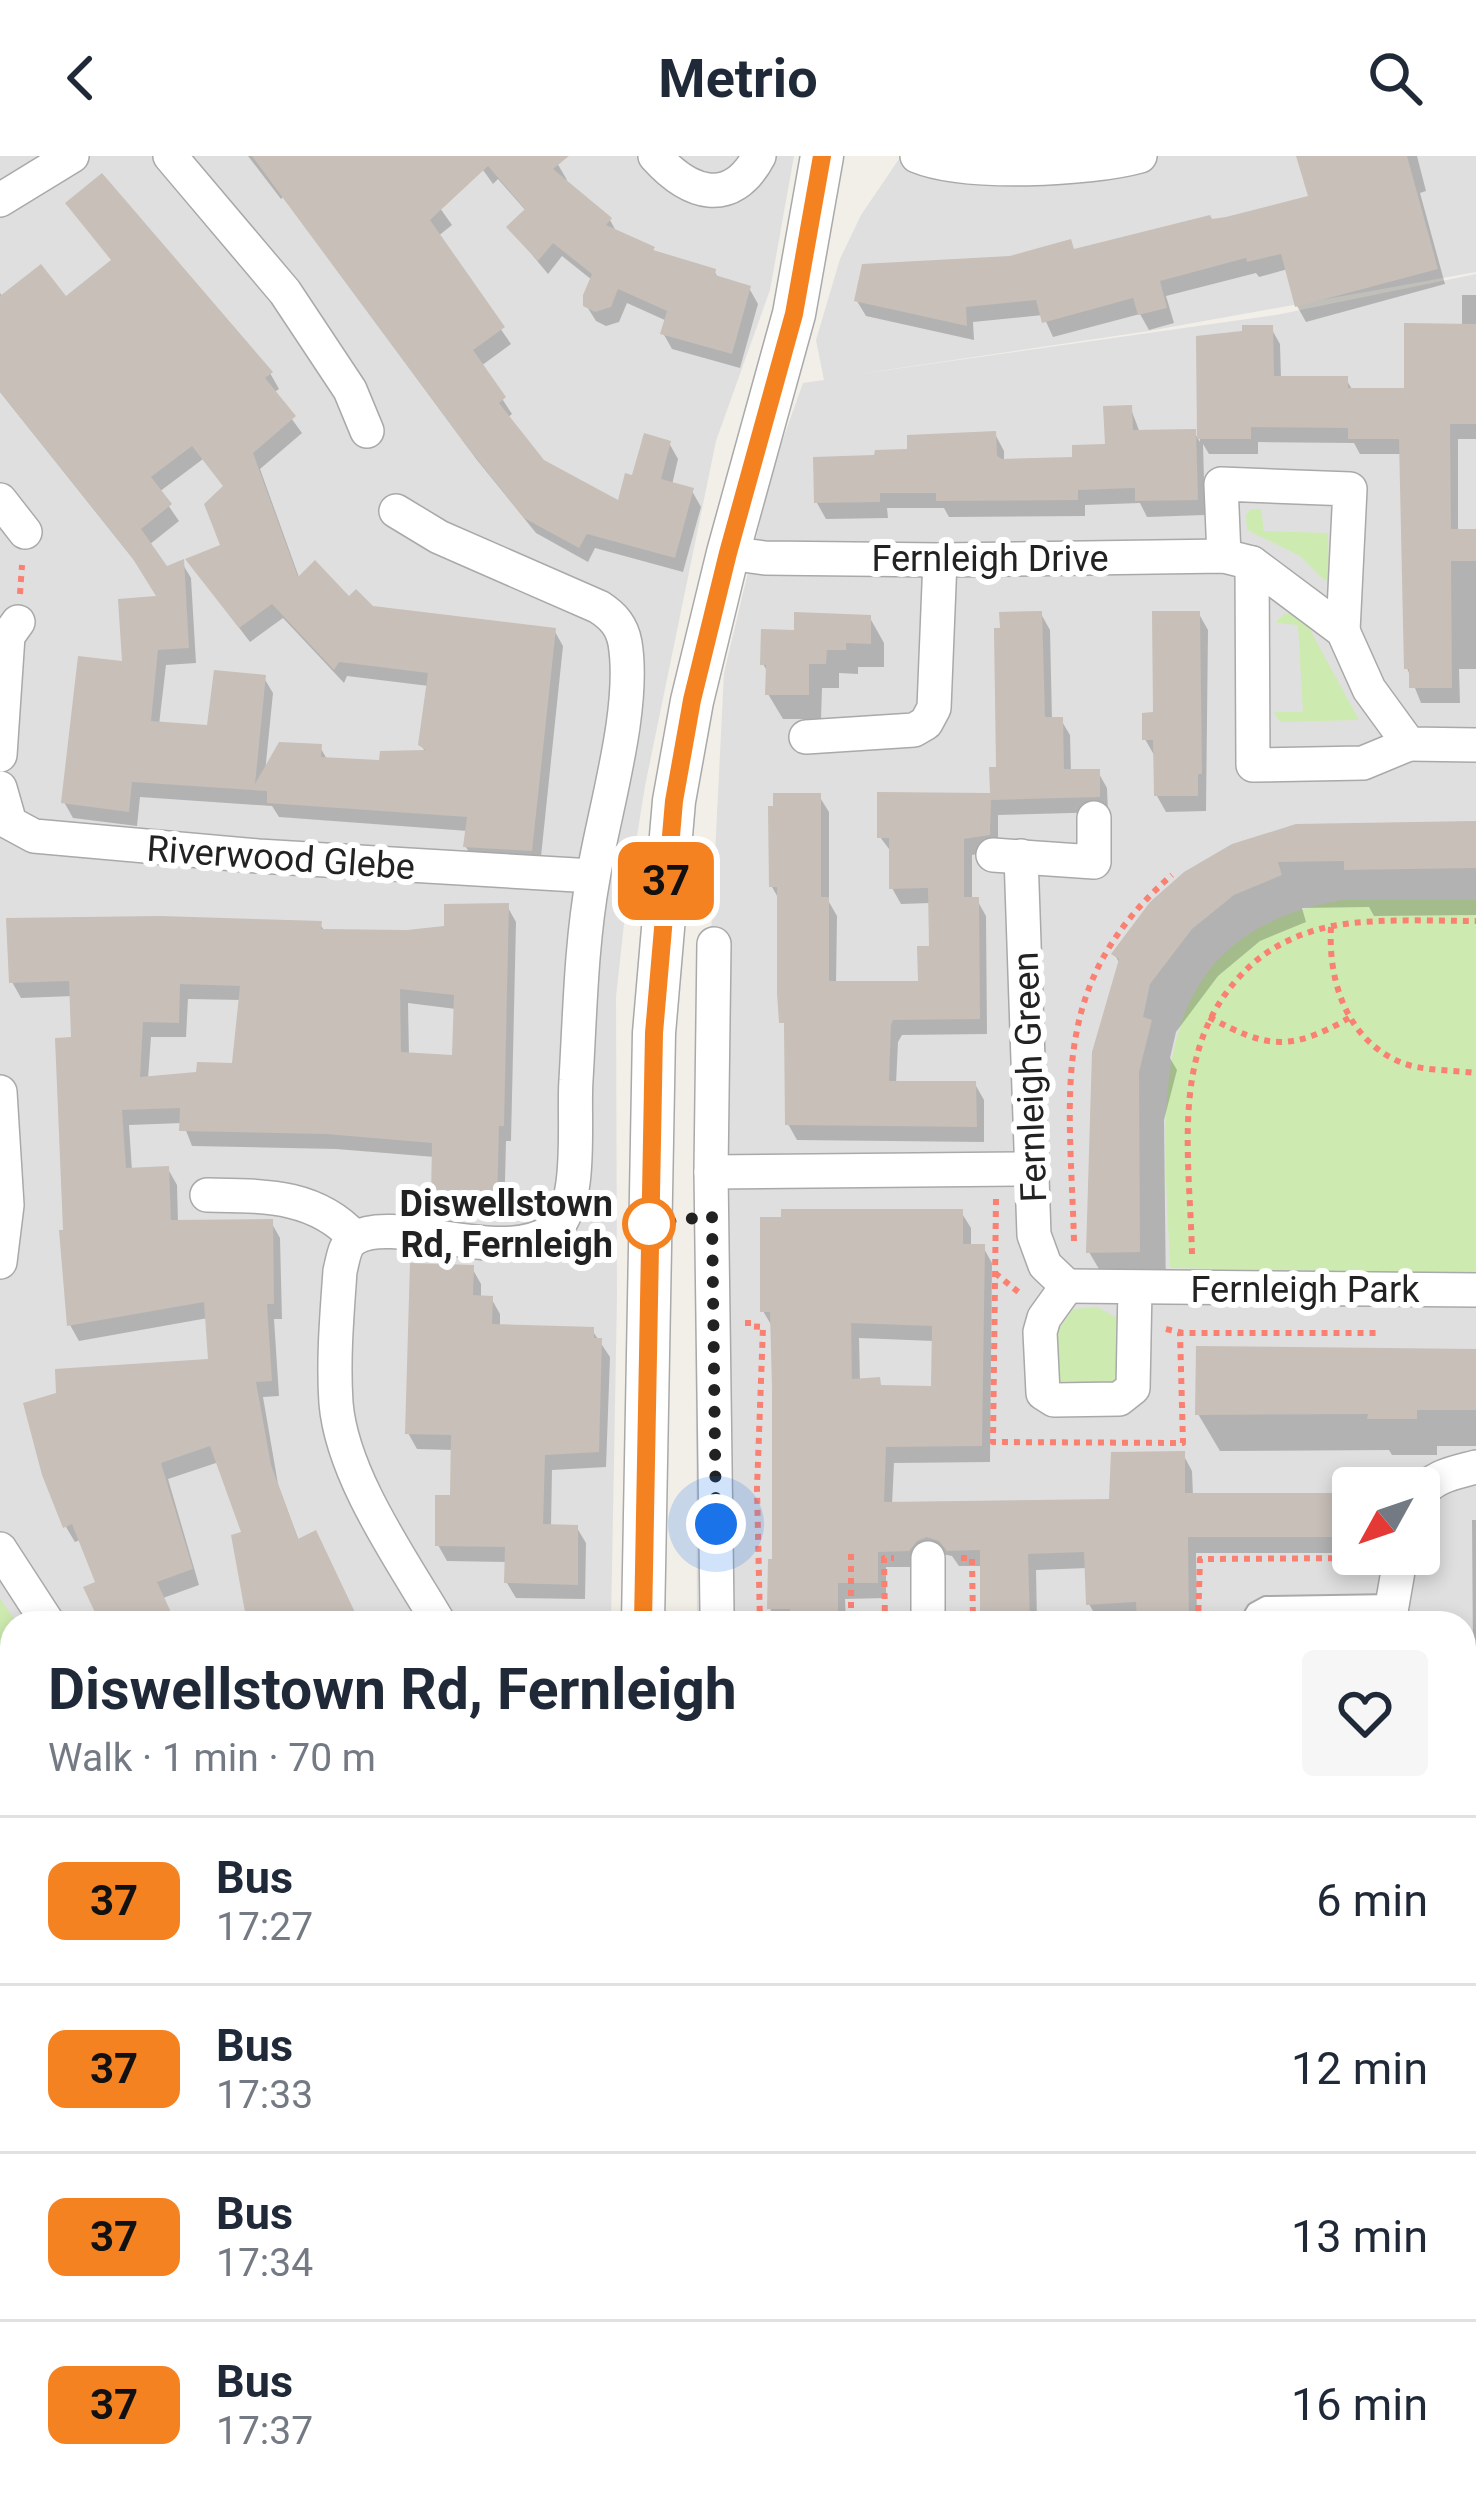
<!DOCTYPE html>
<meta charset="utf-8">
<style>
body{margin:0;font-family:Roboto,sans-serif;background:#f6f6f7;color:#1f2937;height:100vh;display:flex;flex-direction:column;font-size:45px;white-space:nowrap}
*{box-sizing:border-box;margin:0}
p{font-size:39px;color:#747a83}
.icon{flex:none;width:66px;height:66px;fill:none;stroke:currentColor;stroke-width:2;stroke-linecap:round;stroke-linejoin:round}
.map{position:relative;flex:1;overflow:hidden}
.side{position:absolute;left:0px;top:1455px;width:1476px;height:900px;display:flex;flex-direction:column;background:#fff;border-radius:36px 36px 0 0;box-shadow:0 6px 18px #0003}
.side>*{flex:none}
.badge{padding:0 24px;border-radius:18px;font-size:42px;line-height:78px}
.needle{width:78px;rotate:230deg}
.fabs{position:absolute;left:1332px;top:1311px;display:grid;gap:24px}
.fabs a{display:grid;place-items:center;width:108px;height:108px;border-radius:12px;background:#fff;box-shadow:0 6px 18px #0003;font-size:60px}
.you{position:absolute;width:60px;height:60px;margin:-30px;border:9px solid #fff;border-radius:50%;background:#1a73e8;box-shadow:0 0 0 18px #1a73e833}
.map>.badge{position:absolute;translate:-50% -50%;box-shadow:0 0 0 6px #fff}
.round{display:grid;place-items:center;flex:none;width:126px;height:126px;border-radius:12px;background:#f6f6f7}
.headline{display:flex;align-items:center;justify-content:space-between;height:204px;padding:0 48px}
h1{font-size:57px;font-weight:700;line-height:90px}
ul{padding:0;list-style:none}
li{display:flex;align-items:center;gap:36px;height:168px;padding:0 48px;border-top:3px solid #e0e1e3}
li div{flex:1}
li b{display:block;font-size:45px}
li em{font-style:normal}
li .badge{min-width:132px;font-weight:700;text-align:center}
header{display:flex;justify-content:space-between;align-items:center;height:156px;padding:0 48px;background:#fff;font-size:54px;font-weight:700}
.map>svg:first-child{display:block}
.residential{fill:#e0dfdf;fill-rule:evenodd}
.grass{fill:#cdebb0}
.shadow{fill:#0003;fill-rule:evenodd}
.building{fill:#c7bfb8;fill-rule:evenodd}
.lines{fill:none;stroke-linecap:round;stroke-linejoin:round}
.service-casing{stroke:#a9a9a9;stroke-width:20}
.minor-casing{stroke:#a9a9a9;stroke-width:36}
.tertiary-casing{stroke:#a9a9a9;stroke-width:45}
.path{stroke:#fa8072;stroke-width:6;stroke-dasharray:6 6;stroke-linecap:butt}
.service{stroke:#fff;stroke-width:16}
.minor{stroke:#fff;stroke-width:33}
.tertiary{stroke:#fff;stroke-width:42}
.line-casing{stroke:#fff;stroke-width:27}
.line{stroke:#f58220;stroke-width:18}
.walk{stroke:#222;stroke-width:12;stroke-dasharray:0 21.6}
.stop-dot{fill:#fff;stroke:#f58220;stroke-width:6}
.labels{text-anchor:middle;stroke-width:12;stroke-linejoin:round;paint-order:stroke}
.street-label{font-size:36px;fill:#222;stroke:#fff}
.stop-label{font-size:36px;font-weight:bold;fill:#222;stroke:#fff;text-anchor:end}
</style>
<header><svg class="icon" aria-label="back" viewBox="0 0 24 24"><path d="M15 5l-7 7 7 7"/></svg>Metrio<svg class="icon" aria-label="search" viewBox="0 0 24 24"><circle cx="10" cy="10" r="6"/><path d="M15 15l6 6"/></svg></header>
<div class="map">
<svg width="1476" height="2355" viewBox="0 0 1476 2355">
<rect width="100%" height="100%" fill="#f2efe9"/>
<g class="residential">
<polygon points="0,0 794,0 770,134 716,285 645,630 626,749 616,841 617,1141 611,1467 12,1467 12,1860 0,1859"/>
<path d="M901,0h575v116l-327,59 -297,44 424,-60 200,-41v2237h-680l-1,-12h669v-876h-767l-2,-368 29,-582 49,-206 30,-84 21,-3 -8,-40 24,-81 21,-44zM1353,1332h66v66h-66z"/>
<polygon points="0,1936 12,1938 12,2343 656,2343 657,2355 0,2355"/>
</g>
<g class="grass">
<polygon points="1251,353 1261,353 1264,375 1328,377 1329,420 1325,425 1300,400 1247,374 1246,359"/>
<polygon points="1284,457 1299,460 1308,470 1359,564 1280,566 1274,556 1303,556 1298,469 1276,467"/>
<path d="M1342,744h134v374l-306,-6c-6,-160 -33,-332 172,-368z"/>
<polygon points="1097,1151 1117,1162 1117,1231 1060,1232 1055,1225 1055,1178 1073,1153"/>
<polygon points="0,1443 17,1467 12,1467 12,1853 0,1853"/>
</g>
<g class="shadow">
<polygon points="248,0 403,0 452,69 437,81 511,188 481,210 512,258 507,262 543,307 619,348 635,323 669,287 678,303 672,329 692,335 701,351 683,416 595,392 588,406 536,377 477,304 283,41 281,43"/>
<polygon points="473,0 553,0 567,24 564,26 610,64 617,77 653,93 656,98 714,115 719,123 749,132 758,148 740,212 672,193 663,177 667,165 627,147 619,166 606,170 596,165 586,149 592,124 562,100 548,118 510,72 527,56 498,23 493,28"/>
<polygon points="1308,0 1417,0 1426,35 1420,37 1445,128 1306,166 1297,150 1288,113 1259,121 1256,117 1166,140 1174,167 1149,174 1140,158 1053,181 1043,159 973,166 974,184 866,160 857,145 1312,42"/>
<path d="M69,48l201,169 9,16 -6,4 29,40 -42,36 40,111 72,29 182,21 9,16 -23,220 -65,-4 -9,-15 2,-16 -189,-14 -7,-11 -132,-9 -3,29 -64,-8 -9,-16 61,-137 36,-66 -15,-24 -146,-183v-99l3,4 63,3 47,-38zM203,303l22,29 -1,58 -26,28 52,68 33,-24 61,65 3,-7 82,10 -8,59 5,8 -44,10 -54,-2 -8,-14 -55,26 8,-80 -9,-15 -54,50 -51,-3 7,-60 30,-2 -5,-85 -9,-15 -16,7 -17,-25 30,-24 -20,-29z"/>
<polygon points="1462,139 1476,139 1476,283 1458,283 1458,376 1476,376 1476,513 1459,513 1460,547 1421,547 1407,512 1402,298 1360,298 1354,287 1258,286 1258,298 1209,298 1203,288 1205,359 1147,361 1140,347 1085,349 1085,360 949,361 944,352 887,352 888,362 826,363 817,347 910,296 995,278 1004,295 1004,306 1075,304 1108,291 1131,253 1140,277 1194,276 1200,286 1199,182 1271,172 1280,188 1281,223 1346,223 1353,235 1407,235 1462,171"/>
<polygon points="1041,458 1050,474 1052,564 1061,564 1070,579 1071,616 1098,616 1107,632 1108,656 998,659 998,694 972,699 972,744 977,744 986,760 987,878 902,879 898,886 896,928 975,928 984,944 984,986 797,984 788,968 780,745 772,731 819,640 829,656 829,746 837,760 836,828 921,828 932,793 931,747 901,748 892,732 892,697 880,681 993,640"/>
<polygon points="1199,458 1208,474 1206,655 1166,656 1157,640 1154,599 1145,583"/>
<polygon points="870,462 884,487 884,511 858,511 858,518 839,517 839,532 822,532 821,563 783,563 768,538 769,518 763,508"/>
<polygon points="1476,669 1476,759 1374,760 1369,751 1302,752 1306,766 1260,785 1218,820 1176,876 1170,902 1177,914 1164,964 1166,1142 1116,1142 1089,1096 1120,808 1115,799 1186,719"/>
<path d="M507,750l9,16 -5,219h-5l-2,78 -48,-1 -3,-5 -10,-1 -9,-15 1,-40 -99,-8 -144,-3 -9,-23 -54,2 3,46 36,-2 9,16 1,38 93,-1 9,16 2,81h-8l5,77 -16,1 15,87 21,57 59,82h-108l-6,-89 -25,-72 -51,17 31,106 -36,13 12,25h-72l-4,-40 -17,-44 -7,3 -9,-15 145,-165 -3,-44 -129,23 -9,-16 -4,-92 7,-237 -52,2 -9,-16 308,-58 5,8 82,1 40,-4zM188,843l54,1 -7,66 -36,9 -51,4 3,-42h35zM408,847l48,6 -1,49 -46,-2z"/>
<path d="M961,1056l10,16v19h12l9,16 -2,199 -96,1 -2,42 220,-3 71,-48 9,17 1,25h160v57h-157l1,70h-57v-5l-42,2 -9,-16 -2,-36 -51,2 1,53h-55l1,-57h-24l-7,-10 -15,-3 -19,14h-32v31l-41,1 1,24h-70l-6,-15 5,-46 -2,-234 -10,-17zM859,1182l75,3v48l-51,-1 -5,-8 -18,2z"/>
<polygon points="472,1112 481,1128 481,1142 491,1142 500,1158 500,1171 592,1174 610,1201 606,1311 552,1314 551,1371 577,1372 586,1387 585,1443 516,1442 507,1427 507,1406 447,1405 438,1389 453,1342 454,1294 417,1293 408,1277"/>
<polygon points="1476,1196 1476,1290 1437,1290 1437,1299 1392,1299 1389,1294 1220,1295 1198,1258"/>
<polygon points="1472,1364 1476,1364 1476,1506 1473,1500"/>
<polygon points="1474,1529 1476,1529 1476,1664 1475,1663"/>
<polygon points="1464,1676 1476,1677 1476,1747 1464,1747"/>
<polygon points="1464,1885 1476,1885 1476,1951 1464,1949"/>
<polygon points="0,2018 12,2019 12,2133 0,2132"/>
<polygon points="1476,2193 1476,2238 1464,2222 1464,2202"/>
<polygon points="0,2226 5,2235 12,2236 12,2339 0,2338"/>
<polygon points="155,2343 601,2343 587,2355 270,2355"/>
<polygon points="823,2343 1112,2343 1113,2351 1100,2351 1100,2355 823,2355"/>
<polygon points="1198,2343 1313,2344 1319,2355 1198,2355"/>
<rect x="1360" y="2343" width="40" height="12"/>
</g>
<g class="building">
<polygon points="252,0 569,0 553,13 612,62 606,69 655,91 653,94 716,113 715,119 751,130 732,198 660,178 667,155 618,133 611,151 595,156 583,150 583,139 592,118 553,87 538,105 506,71 525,53 488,10 430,64 505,171 473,194 506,241 499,247 544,304 618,344 625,317 632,319 644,277 671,285 661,323 694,332 675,402 587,378 579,392 524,362 465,288"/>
<polygon points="1296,0 1407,0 1438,113 1295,151 1281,98 1247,106 1246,102 1160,125 1167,152 1138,159 1133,142 1042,167 1036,144 966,151 967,170 854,145 862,108 1010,100 1071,83 1074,93 1210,59 1212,63 1226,61 1308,40"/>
<path d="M102,17l171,199 -8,6 31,38 -43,37 45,124 17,-17 34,36 7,-7 17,17 183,22 -24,223 -69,-4 4,-30 -200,-14v-12l-135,-9 -3,30 -68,-9 17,-147 44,5 -4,-62 38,-3 -23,-37 -133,-167v-96l41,-32 25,32 45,-36 -46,-57zM192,290l31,40 -19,18 16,41 -35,14 54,69 33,-24 62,66 5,-8 89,11 -10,72 8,5 -46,1 -1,9 -58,-3 1,-13 -43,-2 -24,42 11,-109 -52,-5 -7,55 -56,-4 7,-71 31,-2 -5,-89 -17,7 -26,-37 31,-25 -21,-27z"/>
<polygon points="1404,167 1476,168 1476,268 1450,268 1451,373 1476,373 1476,405 1451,405 1452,532 1409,532 1409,513 1404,513 1399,283 1348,283 1348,272 1251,271 1251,283 1197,283 1196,180 1242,175 1242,169 1273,169 1274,220 1348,220 1348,232 1404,232"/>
<polygon points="1132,249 1133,274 1196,273 1198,344 1135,345 1135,332 1078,334 1078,344 936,345 936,337 880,337 880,346 814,347 813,301 874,299 875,294 907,293 907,279 996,275 997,300 1002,303 1072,301 1072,289 1105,288 1103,250"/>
<polygon points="1042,455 1045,561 1063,561 1064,613 1100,613 1100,641 991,644 990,679 964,683 964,741 979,741 980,863 893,864 891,869 889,925 976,925 977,971 785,969 784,867 779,867 777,837 777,731 769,731 768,650 773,650 773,637 821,637 821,741 829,741 829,825 918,825 917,790 929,790 928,732 889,733 889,682 877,682 877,636 990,637 989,611 996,611 994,472 1000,472 999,456"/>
<polygon points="1152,455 1200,455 1202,618 1198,618 1198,640 1154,640 1153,584 1142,584 1142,557 1153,556"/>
<polygon points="794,456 871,459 871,488 846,487 846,494 827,494 826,508 809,508 809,539 765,539 766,509 760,509 761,473 794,474"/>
<polygon points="1476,665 1476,712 1344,714 1344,705 1278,706 1282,719 1234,739 1192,773 1150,828 1143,861 1152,864 1139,916 1140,1096 1086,1097 1092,896 1119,803 1111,798 1150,746 1184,716 1232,688 1296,668"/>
<path d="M509,747l-5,223h-5l-2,78 -53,-1v-5l-13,-1 1,-54 -106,-9 -147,-3 1,-23 -58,2 4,58 43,-2 2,54 102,-1 1,85h-7l5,77 -16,1 15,83 27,74 18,-9 44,93h-113l-16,-88 10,-3 -31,-86 -49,17 32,106 -36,13 19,41h-76l-17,-36 12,-5 -23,-58 -9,4 -21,-53 -19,-72 33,-10 -1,-24 153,-10 -4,-57 -137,24 -8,-96h4l-8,-192 16,-1 -2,-56 -60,2 -3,-65 154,-2 162,5 -1,8 86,1 37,-4v-22zM180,828l60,2 -8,77 -35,-1 -1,10 -56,5 3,-55 36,1zM400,833l54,6 -2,60 -51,-3z"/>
<path d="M781,1053h182v35h22l-3,202 -96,1 -2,55 225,-3 2,-47 74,-1v42h168v44h-165l1,86h-52l-1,-21 -50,3 -2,-53 -56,2 2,69h-50v-73l-33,1 -8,-10 -12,-4 -10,4 -8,10 -31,1v31h-40v40h-48v-14h-23l1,-50h4v-171l-2,-76h-10v-95h21zM851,1167l81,3 -1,60 -50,-1 -1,-8 -28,2z"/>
<polygon points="410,1107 474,1109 473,1139 493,1140 492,1168 594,1171 594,1182 602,1182 599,1296 545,1299 543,1368 578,1369 578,1429 504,1427 505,1391 435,1390 435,1339 450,1339 451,1279 405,1278"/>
<polygon points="1196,1190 1476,1193 1476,1254 1417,1254 1417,1263 1367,1263 1368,1258 1195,1259"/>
</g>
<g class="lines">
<g class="service-casing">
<g id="service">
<polyline points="1248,1467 1255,1455 1266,1449 1393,1447"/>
<polyline points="1464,1514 1476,1514"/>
<polyline points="91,2355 93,2343"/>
</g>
</g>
<g class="minor-casing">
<g id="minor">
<polyline points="170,0 285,136 350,234 367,275"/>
<path d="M655,0c34,38 76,53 104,0"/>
<path d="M917,0c48,20 173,14 223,0"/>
<polyline points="0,44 72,0"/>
<polyline points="0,344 25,376"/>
<path d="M396,355l43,26 160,70c14,9 23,19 26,36 11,66 -21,168 -32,235 -12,66 -13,135 -17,202 -3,36 8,127 -23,150 -49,37 -157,-16 -198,8 -11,6 -12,22 -15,33 -3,43 -7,88 -4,132 6,73 66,157 103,220"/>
<polyline points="728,397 765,402 940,404 1224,400 1252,407 1343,475 1369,533 1409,588 1476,589"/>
<polyline points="1224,400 1221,328 1350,333 1343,475"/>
<polyline points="1252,407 1253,609 1363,607 1409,588"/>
<polyline points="806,581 914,574 926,567 934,552 940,404"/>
<polyline points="0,599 8,480 18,466"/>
<polyline points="0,632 10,667 34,680 258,700 593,720"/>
<polyline points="993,699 1094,706 1094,662"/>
<polyline points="1021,700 1034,1079 1045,1109 1067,1130"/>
<polyline points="714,788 711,1016 717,1456"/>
<polyline points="0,936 7,1049 0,1106"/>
<polyline points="711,1016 1031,1013"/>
<path d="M207,1039c56,1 108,-1 148,43"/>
<polyline points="1067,1130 1476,1134"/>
<polyline points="1067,1130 1044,1162 1040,1176 1043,1237 1054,1244 1119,1243 1133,1232 1135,1132"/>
<path d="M1419,1340c13,-20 35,-23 57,-29"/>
<polyline points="0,1393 48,1467"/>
<polyline points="928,1402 928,1467"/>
<polyline points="1389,1467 1401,1398"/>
<polyline points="0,1985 12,1986"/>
<polyline points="1464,2012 1476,1992"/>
<polyline points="1464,2134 1476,2153"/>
<polyline points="309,2343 457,2355"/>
<polyline points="775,2343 776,2355"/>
<polyline points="1145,2343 1146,2355"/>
<polyline points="1432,2343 1433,2355"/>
<polyline points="592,2355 612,2353"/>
</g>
</g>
<g class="tertiary-casing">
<g id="tertiary">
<polyline points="643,1467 654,877 674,645 692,545 728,397 794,158 822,0"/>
<polyline points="0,1889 12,1890"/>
<polyline points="704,2343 705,2355"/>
</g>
</g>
<g class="path">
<polyline points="20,438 22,409"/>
<path d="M1331,771c-3,53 15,112 69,135 21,9 53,8 76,11"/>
<path d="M1209,861c57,31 81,35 140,1"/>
<polyline points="996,1043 993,1286 1183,1287 1180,1177"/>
<path d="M1074,1085c-4,-149 -27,-257 98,-366"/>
<path d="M1192,1098c-2,-97 -23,-204 50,-280 25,-27 60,-43 96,-49 45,-7 93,-4 138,-4"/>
<polyline points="995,1117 1022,1139"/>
<polyline points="748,1164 748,1170 763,1171 757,1332 760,1467"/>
<polyline points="1166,1173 1183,1177 1378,1177"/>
<polyline points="851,1398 851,1467"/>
<polyline points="961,1402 972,1402 973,1467"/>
<polyline points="885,1467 884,1402 894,1402"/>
<polyline points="1198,1467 1200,1403 1366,1402"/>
<polyline points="1464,1744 1476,1744"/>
<polyline points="0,1807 12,1808"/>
<polyline points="1464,1944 1476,1945"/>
<polyline points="0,2158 12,2160"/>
<polyline points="0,2224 12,2225"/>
<polyline points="0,2335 12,2336"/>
<polyline points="22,2355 25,2343"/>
<polyline points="129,2355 131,2343"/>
</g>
<use href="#service" class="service"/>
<use href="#minor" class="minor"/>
<use href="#tertiary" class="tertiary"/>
</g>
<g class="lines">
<g class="line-casing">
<polyline id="line" points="643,1467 654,877 674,645 692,544 728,397 794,158 822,0"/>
</g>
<use href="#line" class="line"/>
<polyline class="walk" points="649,1068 712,1060 716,1368"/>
</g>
<circle class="stop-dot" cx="649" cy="1068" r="24"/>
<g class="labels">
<g class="street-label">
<text x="990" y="415">Fernleigh Drive</text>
<text transform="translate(281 701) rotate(4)" y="13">Riverwood Glebe</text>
<text transform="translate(1029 921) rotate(-92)" y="13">Fernleigh Green</text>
<text x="1305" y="1146">Fernleigh Park</text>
</g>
<g class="stop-label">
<text x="613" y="1060">Diswellstown<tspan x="613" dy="41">Rd, Fernleigh</tspan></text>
</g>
</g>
</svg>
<div class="fabs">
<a><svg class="needle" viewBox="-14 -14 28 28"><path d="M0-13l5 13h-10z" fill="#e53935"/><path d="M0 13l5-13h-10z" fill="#747a83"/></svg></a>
</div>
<div class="you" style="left:716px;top:1368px"></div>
<b class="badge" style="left:666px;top:725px;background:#f58220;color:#111">37</b>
<section class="side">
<div class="headline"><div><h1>Diswellstown Rd, Fernleigh</h1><p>Walk · 1 min · 70 m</p></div><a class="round"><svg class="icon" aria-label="heart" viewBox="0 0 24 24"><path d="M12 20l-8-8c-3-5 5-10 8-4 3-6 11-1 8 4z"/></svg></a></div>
<ul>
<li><span class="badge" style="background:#f58220;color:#111">37</span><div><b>Bus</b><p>17:27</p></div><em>6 min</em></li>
<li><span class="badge" style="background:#f58220;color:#111">37</span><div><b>Bus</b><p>17:33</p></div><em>12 min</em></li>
<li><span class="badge" style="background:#f58220;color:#111">37</span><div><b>Bus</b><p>17:34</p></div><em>13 min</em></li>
<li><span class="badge" style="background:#f58220;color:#111">37</span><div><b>Bus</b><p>17:37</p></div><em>16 min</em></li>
</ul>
</section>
</div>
